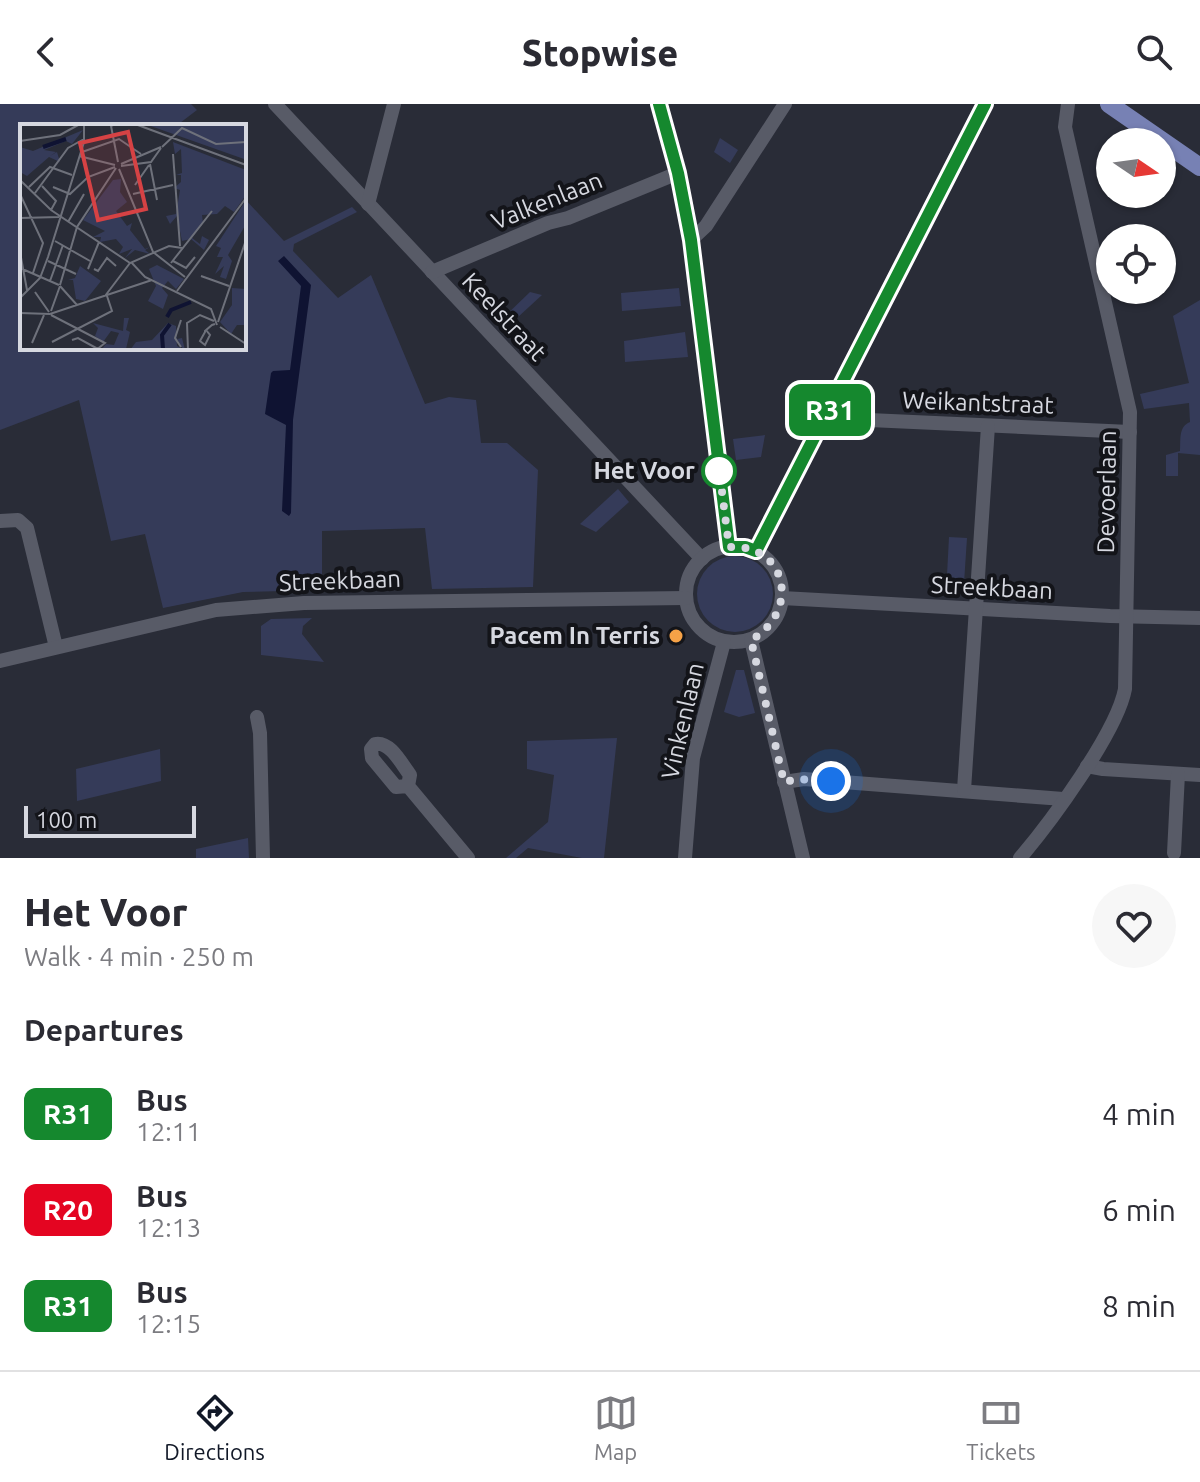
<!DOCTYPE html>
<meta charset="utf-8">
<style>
body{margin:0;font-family:Ubuntu,sans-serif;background:#f7f7f7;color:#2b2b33;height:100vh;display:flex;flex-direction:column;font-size:30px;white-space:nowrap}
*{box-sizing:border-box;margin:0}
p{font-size:26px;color:#7c7c81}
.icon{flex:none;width:44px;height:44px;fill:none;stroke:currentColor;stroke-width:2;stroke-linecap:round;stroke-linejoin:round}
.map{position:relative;height:754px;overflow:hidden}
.panel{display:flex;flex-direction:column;background:#fff;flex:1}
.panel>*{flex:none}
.badge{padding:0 16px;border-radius:12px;font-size:28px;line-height:52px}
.needle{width:52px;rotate:103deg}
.buttons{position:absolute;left:1096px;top:24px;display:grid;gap:16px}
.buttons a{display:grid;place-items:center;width:80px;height:80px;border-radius:50%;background:#fff;box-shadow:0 2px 6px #0004;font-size:40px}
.scale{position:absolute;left:24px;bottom:20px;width:172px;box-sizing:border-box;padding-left:8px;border:4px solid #d6d8e0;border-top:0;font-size:22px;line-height:28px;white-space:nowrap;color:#d6d8e0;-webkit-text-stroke:6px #131419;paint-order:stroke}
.you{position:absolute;width:40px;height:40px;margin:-20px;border:6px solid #fff;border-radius:50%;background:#1a73e8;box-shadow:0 0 0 12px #1a73e833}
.map>.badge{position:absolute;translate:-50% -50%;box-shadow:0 0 0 4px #fff}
h2{padding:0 24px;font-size:30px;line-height:72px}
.round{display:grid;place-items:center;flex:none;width:84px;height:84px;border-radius:42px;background:#f7f7f7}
.summary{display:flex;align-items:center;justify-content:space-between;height:136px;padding:0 24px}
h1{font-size:38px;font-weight:800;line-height:60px}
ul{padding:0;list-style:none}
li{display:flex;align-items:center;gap:24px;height:96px;padding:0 24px}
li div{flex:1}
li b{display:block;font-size:30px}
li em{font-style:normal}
li .badge{min-width:88px;font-weight:700;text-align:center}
header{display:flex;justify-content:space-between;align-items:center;height:104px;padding:0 24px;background:#fff;font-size:36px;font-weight:800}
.menu{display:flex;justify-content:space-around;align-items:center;height:112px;border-top:2px solid #e1e1e2;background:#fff;font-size:22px;color:#7c7c81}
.menu a{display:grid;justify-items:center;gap:4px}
.menu .active{color:#111827}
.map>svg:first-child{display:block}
.green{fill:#353b59}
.water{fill:#0f1332}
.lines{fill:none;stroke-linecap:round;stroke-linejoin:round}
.minor{stroke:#585b67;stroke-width:14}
.major{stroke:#7781b4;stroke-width:18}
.line-casing{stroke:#fff;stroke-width:18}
.line{stroke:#15882e;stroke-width:12}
.walk{stroke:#d6d8e0;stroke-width:8;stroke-dasharray:0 14.4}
.stop-dot{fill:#fff;stroke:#15882e;stroke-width:4}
.poi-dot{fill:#f6a247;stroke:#131419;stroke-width:3}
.labels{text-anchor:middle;stroke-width:8;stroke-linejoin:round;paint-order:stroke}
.street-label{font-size:24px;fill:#d6d8e0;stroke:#131419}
.stop-label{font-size:24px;font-weight:bold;fill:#d6d8e0;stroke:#131419;text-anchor:end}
.poi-label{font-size:24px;font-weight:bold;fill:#d6d8e0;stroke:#131419;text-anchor:end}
.inset-river{fill:none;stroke:#0f1332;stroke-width:4}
.inset-road{fill:none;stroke:#6e717b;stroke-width:2}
.view{fill:#d64244;fill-opacity:0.15;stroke:#d64244;stroke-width:4}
.inset-edge{fill:none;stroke:#d6d8e0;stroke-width:4}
</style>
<header><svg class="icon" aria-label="back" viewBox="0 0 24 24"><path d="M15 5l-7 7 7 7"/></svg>Stopwise<svg class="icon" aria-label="search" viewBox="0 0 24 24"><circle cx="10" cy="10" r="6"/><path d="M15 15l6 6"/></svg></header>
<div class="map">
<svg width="1200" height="754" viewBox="0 0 1200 754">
<rect width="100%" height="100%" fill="#292c37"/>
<g class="green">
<polygon points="0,0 191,0 197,6 176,22 22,22 22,244 244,244 244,94 284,137 352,103 357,108 294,140 293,147 338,194 371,171 425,300 449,293 476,296 481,339 507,339 538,366 533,483 432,485 425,424 322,427 322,486 243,488 163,504 145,430 111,437 79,296 0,326"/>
<polygon points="720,34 738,46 730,59 714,48"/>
<polygon points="679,184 681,202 622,207 621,189"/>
<polygon points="530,188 542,191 504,226 498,219"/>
<path d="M1200,196v155l-22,-2v23h-12v-21l14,-4c1,-11 -2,-24 10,-29l-1,-19 -45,6 -4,-15 49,-11 -16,-67z"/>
<polygon points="685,228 688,253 625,258 624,237"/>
<polygon points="765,331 761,353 736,356 733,335"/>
<polygon points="618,385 629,398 596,428 580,420"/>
<polygon points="949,433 967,434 964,479 951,491 946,490"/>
<circle cx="735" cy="490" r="38"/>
<polygon points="312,514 303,522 302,530 324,558 261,551 261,522 271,515"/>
<polygon points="736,566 744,566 755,609 739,613 724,608"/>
<polygon points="617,634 604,754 582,754 528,744 516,754 506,754 548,718 554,671 527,665 527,637"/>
<polygon points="160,645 161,677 77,697 76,665"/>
<polygon points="248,734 249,754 196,754 196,745"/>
</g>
<polygon class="water" points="284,152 311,181 293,316 291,409 289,412 282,407 286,321 265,310 271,269 273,267 290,266 301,182 278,157"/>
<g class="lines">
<g class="minor">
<polyline points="275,0 702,455"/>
<polyline points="659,0 678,69 691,136 729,443"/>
<polyline points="368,100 394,0"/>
<polyline points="691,136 706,122 785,0"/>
<polyline points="432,168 548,119 568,114 678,69"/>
<polyline points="825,314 1130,328"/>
<polyline points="0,417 18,416 27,424 56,543"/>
<circle cx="734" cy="490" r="48"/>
<polyline points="756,447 985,0"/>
<polyline points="782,494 1110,512 1200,514"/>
<polyline points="751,536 803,754"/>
<polyline points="0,557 216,506 304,499 686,494"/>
<polyline points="257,613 260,629 263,754"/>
<polyline points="1087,662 1103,665 1200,671"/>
<polyline points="784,678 804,675 1063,695"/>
<path d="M408,682l-12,1 -24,-29 -1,-9 4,-5c15,-3 26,19 35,31l-2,11 60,72"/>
<polyline points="964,686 988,322"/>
<polyline points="1174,749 1178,670"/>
<polyline points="685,754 693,654 724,538"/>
<path d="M1020,754c30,-35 97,-126 105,-169l5,-277 -65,-285 3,-23"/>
</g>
<polyline class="major" points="1109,0 1200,63"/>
</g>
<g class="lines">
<g class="line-casing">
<polyline id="line" points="659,0 678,69 691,136 729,443 745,443 756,447 985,0"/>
</g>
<use href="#line" class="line"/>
<path class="walk" d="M719,367l-1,-11 11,87c57,-4 73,63 22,93l33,142 14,-3 33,2"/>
</g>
<circle class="stop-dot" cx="719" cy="367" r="16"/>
<circle class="poi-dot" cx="676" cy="532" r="8"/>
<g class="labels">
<g class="street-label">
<text transform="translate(547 97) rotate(-22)" y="8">Valkenlaan</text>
<text transform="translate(504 213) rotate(47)" y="8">Keelstraat</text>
<text transform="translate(978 299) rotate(2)" y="8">Weikantstraat</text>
<text transform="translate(1107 388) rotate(-89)" y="8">Devoerlaan</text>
<text transform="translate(340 477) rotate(-2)" y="8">Streekbaan</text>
<text transform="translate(992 484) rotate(3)" y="8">Streekbaan</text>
<text transform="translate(683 617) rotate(-77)" y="8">Vinkenlaan</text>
</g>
<g class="stop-label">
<text x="695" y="375">Het Voor</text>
</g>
<g class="poi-label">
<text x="660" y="540">Pacem In Terris</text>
</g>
</g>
<g transform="translate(20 20)">
<rect width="226" height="226" fill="#292c37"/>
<path d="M125,0h101v37l-2,-2zM63,6l-11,14 -6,-3 -22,9 12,2 -6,4 7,-4 3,10 -11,-5 -22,19 -7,-4v-25l13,4zM153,18l73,28v25l-12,17 -9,-6 -8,8 -15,1 1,8 -11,15 8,6 2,-8 7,4 -5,10 -13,-11 -9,2 -5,-25 -7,8 -4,-8 10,-2 4,-24 -6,-2 7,-6v-7h-5l6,-2 -1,-24 -6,5zM101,55l-1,13 7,10 -11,9 11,15 5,-3 -2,7 15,19 5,-2 -5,3 5,4 -15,-4 -10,8 7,-9 -13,5 4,-7 -7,-8 -16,3 1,-5h-8l12,-6 -22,-11 30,-40zM226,76v24l-18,31 4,6 -6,18 -6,-2 4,-11 -9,8 8,-17h-6l4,-9 -5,-2zM137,141l27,14 -8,10 -8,-8 -6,7 6,7 -5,14 -15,-8 8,-15 -7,-17zM60,142l21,15 -16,20 -9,-2 -3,-19h-5l7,-2zM212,164l14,1v36h-9l-6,9 -11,-12 12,-17zM104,194h5l-3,12 4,2 -4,17 -25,1 5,-6 8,1 5,-12 -8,-2 -8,11 -8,-6 3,-8 -5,-5 30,8zM148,199l8,3 1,20 6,3 -6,-10 5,-1 3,12h-55l6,-8 16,-2z" fill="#353b59"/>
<path class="inset-river" d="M23,23l23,-8M147,193l4,-7 20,-8M143,225l-1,-14 8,-11"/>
<path class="inset-road" d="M95,0l-4,2 7,36M115,0l111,41M0,17l40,-6 20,-11M142,23l20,-19 34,16 30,-2M62,28l37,-13 22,15M153,30l7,92M59,32l36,9M101,40l40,-17M130,40l7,36M101,42l30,-4 10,-14M99,45l34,83 32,25M0,56l31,30 79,53M115,61l14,-20M22,62l14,15 -5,9M9,63l21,-20 22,8M33,63l17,7 18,-17 27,-10M15,69l33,-45 16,-9M0,70l23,49 -10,30M113,70l40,-9M0,94l39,-1M48,98l16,-28M35,117l35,20M0,128l7,38M28,137l28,13M153,137l13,7 9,-11M111,138l14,15 66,32 6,16M151,139l41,-52M0,144l39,17M68,145l11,-27M74,145l4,2 9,-13 9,8M181,152l28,10M30,157l13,-36M40,161l17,-58 39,-59M40,162l17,19M157,167l69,-93M15,168l14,20M85,172l25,-33 39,-17 13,2M0,174l20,-20 8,-21 36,-115v-18M31,187l9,-25M0,189l30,1 102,-34M31,191l54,28 -9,7M161,196l-6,18 6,9M198,198l28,-82M200,203l26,17M186,206l4,5 -5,10 -5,-4 5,-9v-1l7,-6 3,-1M52,216l6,-2 20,11M32,218l60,-31 -5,-15M12,219l12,-28M168,226l-1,-27 13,-8 14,6"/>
<path class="view" d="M108,8l18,77 -48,11 -18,-77z"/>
<rect width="226" height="226" class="inset-edge"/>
</g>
</svg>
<div class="buttons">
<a><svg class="needle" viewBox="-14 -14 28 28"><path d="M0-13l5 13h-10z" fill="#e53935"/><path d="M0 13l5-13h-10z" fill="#7c7c81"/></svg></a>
<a><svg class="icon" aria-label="locate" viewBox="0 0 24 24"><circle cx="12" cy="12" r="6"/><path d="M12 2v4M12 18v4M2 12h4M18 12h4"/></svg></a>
</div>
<div class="scale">100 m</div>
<div class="you" style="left:831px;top:677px"></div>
<b class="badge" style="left:830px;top:306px;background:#15882e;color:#fff">R31</b>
</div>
<section class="panel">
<div class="summary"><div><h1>Het Voor</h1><p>Walk · 4 min · 250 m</p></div><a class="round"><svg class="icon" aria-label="heart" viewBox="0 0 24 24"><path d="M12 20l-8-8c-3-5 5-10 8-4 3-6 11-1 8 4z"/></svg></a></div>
<h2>Departures</h2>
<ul>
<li><span class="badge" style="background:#15882e;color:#fff">R31</span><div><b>Bus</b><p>12:11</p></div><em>4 min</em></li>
<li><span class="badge" style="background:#e40521;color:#fff">R20</span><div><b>Bus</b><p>12:13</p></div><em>6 min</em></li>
<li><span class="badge" style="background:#15882e;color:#fff">R31</span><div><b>Bus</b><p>12:15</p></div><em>8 min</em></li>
</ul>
</section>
<nav class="menu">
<a class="active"><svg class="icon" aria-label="directions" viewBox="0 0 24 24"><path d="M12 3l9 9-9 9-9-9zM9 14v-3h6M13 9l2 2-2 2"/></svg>Directions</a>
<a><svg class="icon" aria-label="map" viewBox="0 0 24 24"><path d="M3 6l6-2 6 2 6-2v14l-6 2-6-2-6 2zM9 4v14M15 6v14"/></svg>Map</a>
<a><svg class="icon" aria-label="tickets" viewBox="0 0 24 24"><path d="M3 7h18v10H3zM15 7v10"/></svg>Tickets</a>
</nav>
